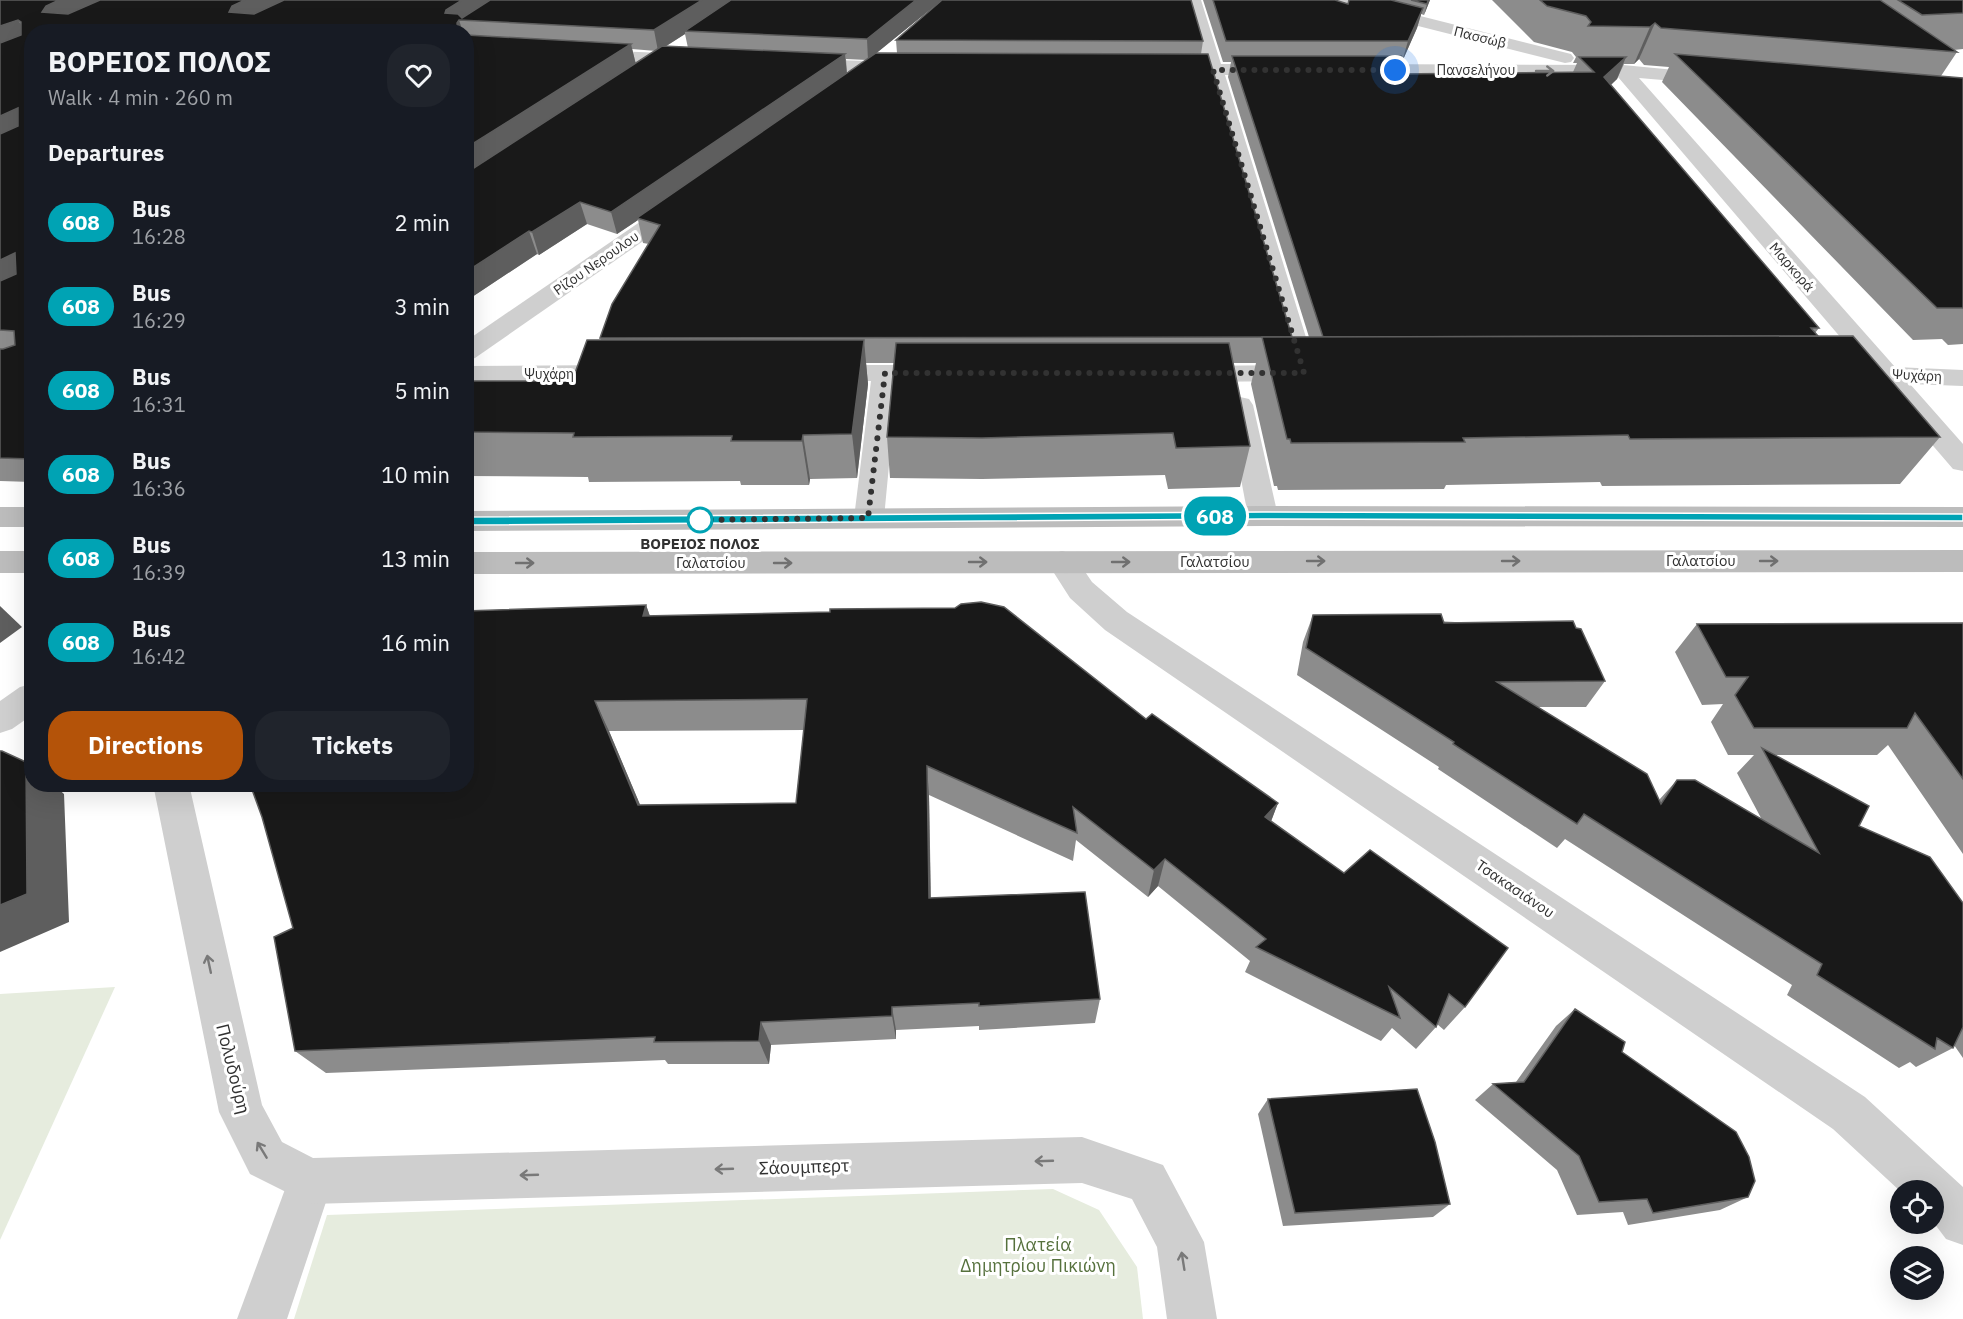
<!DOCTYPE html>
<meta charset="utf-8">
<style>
body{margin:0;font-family:"IBM Plex Sans",sans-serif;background:#20242c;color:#f1f3f6;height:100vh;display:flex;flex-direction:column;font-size:22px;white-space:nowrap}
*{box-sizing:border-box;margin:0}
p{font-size:20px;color:#9ea1a6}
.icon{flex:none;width:33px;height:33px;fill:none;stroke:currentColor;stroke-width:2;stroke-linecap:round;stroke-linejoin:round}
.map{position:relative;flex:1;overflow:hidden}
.sheet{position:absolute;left:24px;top:24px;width:450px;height:768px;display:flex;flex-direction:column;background:#171b24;border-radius:24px;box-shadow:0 6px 24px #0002}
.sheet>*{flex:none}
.badge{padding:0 12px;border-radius:20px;font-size:21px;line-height:39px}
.tools{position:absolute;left:1890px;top:1180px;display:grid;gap:12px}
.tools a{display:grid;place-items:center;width:54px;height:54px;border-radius:50%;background:#171b24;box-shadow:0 6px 24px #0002;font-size:30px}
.you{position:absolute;width:30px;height:30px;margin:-15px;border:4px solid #fff;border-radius:50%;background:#1a73e8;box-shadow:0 0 0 9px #1a73e833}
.map>.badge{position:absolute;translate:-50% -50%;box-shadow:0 0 0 3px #fff}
h2{padding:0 24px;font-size:22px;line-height:54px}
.round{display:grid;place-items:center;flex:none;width:63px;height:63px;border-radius:24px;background:#20242c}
.head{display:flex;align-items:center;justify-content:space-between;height:102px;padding:0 24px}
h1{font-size:28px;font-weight:800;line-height:45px}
.action{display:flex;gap:12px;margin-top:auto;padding:12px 24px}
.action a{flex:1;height:69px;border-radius:24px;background:#b45309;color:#fff;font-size:24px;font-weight:800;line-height:69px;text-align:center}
.action a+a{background:#20242c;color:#f1f3f6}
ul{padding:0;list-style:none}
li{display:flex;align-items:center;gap:18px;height:84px;padding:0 24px}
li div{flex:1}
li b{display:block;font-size:22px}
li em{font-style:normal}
li .badge{min-width:66px;font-weight:700;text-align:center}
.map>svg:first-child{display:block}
.green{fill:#e6ecde}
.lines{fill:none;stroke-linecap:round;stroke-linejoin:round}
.pedestrian{fill:#cfcfcf;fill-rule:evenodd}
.minor{fill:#cfcfcf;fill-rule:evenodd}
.secondary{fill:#bcbcbc;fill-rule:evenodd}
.wall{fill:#8c8c8c;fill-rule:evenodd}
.shaded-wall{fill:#5e5e5e}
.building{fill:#191919;stroke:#5e5e5e;stroke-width:1.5;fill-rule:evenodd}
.oneway{stroke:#797979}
.oneway2{stroke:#707070}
.line{fill:#00a3b4;stroke:#fff;stroke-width:1.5}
.walk{stroke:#323232;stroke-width:6;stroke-dasharray:0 10.8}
.stop-dot{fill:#fff;stroke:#00a3b4;stroke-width:3}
.labels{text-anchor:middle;stroke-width:6;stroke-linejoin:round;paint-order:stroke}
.far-street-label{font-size:14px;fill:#323232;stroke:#fff}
.stop-label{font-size:15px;font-weight:bold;fill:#323232;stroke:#fff}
.street-label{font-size:15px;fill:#323232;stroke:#fff}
.near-street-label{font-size:18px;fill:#323232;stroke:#fff}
.near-park-label{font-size:18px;fill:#56713d;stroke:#fff}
</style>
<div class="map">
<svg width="1963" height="1319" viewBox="0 0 1963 1319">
<rect width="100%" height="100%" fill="#fff"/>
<g class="green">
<polygon points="115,987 0,1240 0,994"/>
<polygon points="1053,1189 1099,1210 1137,1267 1143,1319 294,1319 327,1215"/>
</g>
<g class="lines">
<g class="pedestrian">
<polygon points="1240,397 1249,399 1253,405 1278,516 1273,523 1263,526 1253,523 1248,516 1227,405 1231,399"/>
<polygon points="310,1158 326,1165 333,1181 287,1319 237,1319 294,1165"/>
</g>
<g class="minor">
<polygon points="1185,0 1201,0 1221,64 1275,64 1282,66 1284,70 1282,74 1275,76 1225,75 1317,373 1313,379 1304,381 1191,382 1182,380 1178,374 1182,368 1191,366 1289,365 1206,75 1161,73 1159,69 1161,65 1203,64"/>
<polygon points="1329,0 1357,0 1571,54 1574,58 1571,62 1565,63 1331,4"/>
<polygon points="589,50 688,54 694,56 697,60 694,64 688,66 583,59 580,55 583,51"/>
<polygon points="802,59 900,62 907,64 909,68 907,72 900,74 795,69 793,65 795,61"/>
<polygon points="1351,64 1623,65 1717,74 1719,78 1717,82 1710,84 1639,78 1895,367 1963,370 1963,386 1910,384 1963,444 1963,471 1953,469 1879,383 1833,379 1829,373 1833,367 1842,365 1865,366 1618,77 1344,74 1342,70 1344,66"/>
<polygon points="677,200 685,202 688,207 685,212 475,358 466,361 466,341 669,202"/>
<polygon points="620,365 629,367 633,373 629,379 620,381 466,382 466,366"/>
<polygon points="822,365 938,365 947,367 951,373 947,379 938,381 897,381 884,518 879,525 869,528 859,525 854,518 871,381 822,381 813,379 809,373 813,367"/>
<polygon points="1062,551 1073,554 1092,582 1127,612 1865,1097 1963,1187 1963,1245 1946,1239 1934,1223 1934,1191 1900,1191 1833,1129 1105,630 1070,598 1047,562 1051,554"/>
<polygon points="32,684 32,715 12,729 0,733 0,701 20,687"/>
<polygon points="153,784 189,784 262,1105 282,1142 313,1158 1082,1137 1163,1165 1204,1242 1217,1319 1167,1319 1157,1247 1132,1199 1082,1183 310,1204 250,1174 219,1112"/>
</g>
<g class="secondary">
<polygon points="1263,506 1963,507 1963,527 1263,526 466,531 466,511"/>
<rect x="0" y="507" width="32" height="20"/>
<polygon points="1963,550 1963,572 466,574 466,552"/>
<rect x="0" y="551" width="32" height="22"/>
</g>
</g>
<g class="wall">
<path d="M0,0h942l-66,53h21l-1,-13 307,1 -2,13 91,283h17l-81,-260 3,-15h-8l-20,-62h132l13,4 1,-4h81l-6,15 -3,-1 -4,14 -15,34h-3l-4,12 178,-2 4,-9h-4l3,-6 -4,-5 -38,-10 -42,-42h471v49l-9,1 3,2 -16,24 22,2v266l-15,1 -6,-6 -29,1 -251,-258 7,-15 -25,-2 -5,-6 -5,5h-10l-7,15 -6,6 208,243 -4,5 3,3 122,101 -40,47 -298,2 -2,-4 -154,3 -2,4 -166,1 -1,-4h-3l-23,-102 5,-21h-23l17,83 -10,41 -72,2 -3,-14 -183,4 -92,-1 -3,-41 7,-74h-28l2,21 -11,94 -47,1 -1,6h-68l-1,-4 -151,1 -1,-5 -122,-1v-95h106l29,-41 -1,-2 49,-94 -6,-1 -5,-23 -21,14 -30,-10 -48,31 -2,-1 -71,47v-269h-434v450l-32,-1zM685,34l3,14 -23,-1zM632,49l24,2 -20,13zM846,59l21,1 -20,13z"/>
<path d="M646,605l4,11 496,103 132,84 -7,18 194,186 -21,23 -7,-6 -1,3 -20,22 -24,-21 -11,13 -136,-69 5,-11 -92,-75 -10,11 -72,-57 -3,21 -144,-66 2,103 169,101 -5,24 -116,7v-4l-83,4v9l-125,6 -2,19h-101l-3,-4 -339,13 -31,-22 -2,-123 -31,-111zM804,730l-8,73 -156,2 -31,-74z"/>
<polygon points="1313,615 1576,628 1605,681 1586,707 1538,707 1659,800 1677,780 1761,818 1737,773 1754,755 1728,755 1711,722 1723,704 1702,705 1675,652 1697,624 1963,623 1963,854 1888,745 1877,755 1776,755 1859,826 1963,903 1963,1058 1954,1045 1953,1048 1916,1067 1910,1062 1899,1068 1787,995 1792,985 1565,839 1557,848 1438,769 1439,767 1297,675 1303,642"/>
<polygon points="1575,1009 1622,1052 1748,1197 1720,1210 1628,1225 1623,1212 1577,1215 1557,1170 1475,1100 1493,1084 1516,1082 1556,1026"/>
<polygon points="1268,1099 1450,1204 1433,1217 1283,1226 1258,1114"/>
</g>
<g class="shaded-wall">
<polygon points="59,0 116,0 58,26 42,12 46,6"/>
<polygon points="245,0 297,0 242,26 229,12 232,6"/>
<polygon points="462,0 501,0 459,20 463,32 458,32 445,13 446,10"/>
<polygon points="702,0 737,0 685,31 685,34 658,51 654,30"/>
<polygon points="916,0 942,0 868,60 867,39"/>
<polygon points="1428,0 1430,0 1424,15 1427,4"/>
<polygon points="1423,8 1417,28 1402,62 1408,41"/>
<polygon points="18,20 31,40 0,52 0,26"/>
<polygon points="1655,23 1639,59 1634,64 1650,27"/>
<polygon points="631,44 636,65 466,175 466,148"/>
<polygon points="845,54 847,75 637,218 638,220 617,234 611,212"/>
<polygon points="1401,56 1394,78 1392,74"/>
<polygon points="1626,57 1617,79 1595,99 1604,77"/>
<polygon points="18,108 32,128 0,144 0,116"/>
<polygon points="580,202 587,224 539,255 532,232"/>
<polygon points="529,231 537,254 466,301 466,272"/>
<polygon points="15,253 32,274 0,291 0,260"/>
<polygon points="864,340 868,384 857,478 852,434"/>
<polygon points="803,435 810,479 809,485 802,441"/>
<polygon points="646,605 657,637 643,616"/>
<polygon points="0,606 22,627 0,643"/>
<polygon points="595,701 609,731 652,833 638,805"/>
<polygon points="26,762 32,767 32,784 53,784 64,794 69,922 0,952 0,905"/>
<polygon points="927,766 929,795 931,925 929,898"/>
<polygon points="1278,803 1267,832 1265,817"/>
<polygon points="1165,859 1158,886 1148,897 1154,870"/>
<polygon points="892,1007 896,1030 896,1039 892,1016"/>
<polygon points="761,1022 771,1045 769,1064 759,1041"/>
</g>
<g class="building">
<polygon points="0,0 59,0 46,6 42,12 68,14 100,0 245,0 232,6 229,12 254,14 284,0 462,0 446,10 445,13 458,14 462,18 490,0 702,0 654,30 459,20 457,23 458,32 32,32 32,459 0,458 0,349 3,349 15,345 14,331 0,330 0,281 16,274 15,253 0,260 0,134 18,126 18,108 0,116 0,43 21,35 21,22 18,20 0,26"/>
<polygon points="731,0 916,0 867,39 685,31"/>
<polygon points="942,0 1191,0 1203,41 896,40"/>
<polygon points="1213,0 1335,0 1348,4 1349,0 1391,0 1423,8 1408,41 1226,41"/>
<polygon points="1411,0 1428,0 1427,4"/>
<polygon points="1540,0 1880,0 1957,52 1661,28 1655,23 1650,27 1588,26 1591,22 1586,16 1547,6"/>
<polygon points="1898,0 1963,0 1963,13 1922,15"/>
<polygon points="466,35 631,44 466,148"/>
<polygon points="662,46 845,54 611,212 580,202 532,232 529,231 466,272 466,173"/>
<polygon points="876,53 1208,54 1292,337 600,338 612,304 660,225 637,218"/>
<polygon points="1675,54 1963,78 1963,308 1937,308"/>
<polygon points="1232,56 1401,56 1392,74 1594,72 1579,57 1626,57 1604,77 1819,328 1811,328 1818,336 1323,337"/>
<polygon points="1853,336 1940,437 1630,439 1628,435 1463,438 1465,442 1291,443 1290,439 1287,439 1262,337"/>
<polygon points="587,340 864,340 852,434 803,435 802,441 731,441 732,436 573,437 574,433 466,432 466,381 572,381"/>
<polygon points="896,343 1229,343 1250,446 1176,448 1173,433 982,438 887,437"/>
<path d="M981,602l23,5 142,112 6,-5 126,89 -13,14 79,56 26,-23 138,98 -43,59 -16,-13 -13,33 -47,-40 11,31 -144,-71 10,-8 -101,-80 -11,11 -81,-63 4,26 -150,-67 2,132 156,-6 15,107 -121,7v-3l-87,4v9l-131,6 -2,19 -105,1 1,-5 -360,14 -21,-114 19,-9 -31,-111 -12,-33h216v-173l180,-6 -3,11 187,-4v-3l125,-1 6,-4zM807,699l-11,104 -158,2 -43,-104z"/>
<polygon points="1441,614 1444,623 1573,621 1576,628 1581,629 1605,681 1497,682 1647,774 1661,804 1677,780 1695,780 1819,853 1762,748 1869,806 1859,826 1930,857 1963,903 1963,1027 1953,1048 1937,1038 1935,1049 1817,975 1822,964 1584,814 1577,824 1453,744 1454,742 1306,648 1313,615"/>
<polygon points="1963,623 1963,779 1915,713 1907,728 1754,728 1735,695 1748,677 1726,677 1697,624"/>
<polygon points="0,751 2,751 26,762 27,894 0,905"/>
<polygon points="1575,1009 1625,1042 1622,1052 1736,1132 1749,1157 1755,1181 1748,1197 1653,1213 1647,1199 1599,1202 1579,1156 1493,1084 1524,1082"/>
<polygon points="1417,1089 1435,1142 1450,1204 1295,1213 1268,1099"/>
</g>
<defs><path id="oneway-shaft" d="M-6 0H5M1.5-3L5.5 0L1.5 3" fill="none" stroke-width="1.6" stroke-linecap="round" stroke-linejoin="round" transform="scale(1.5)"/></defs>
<g class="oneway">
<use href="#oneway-shaft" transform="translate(1545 71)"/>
<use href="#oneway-shaft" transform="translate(209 964) rotate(-102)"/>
<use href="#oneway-shaft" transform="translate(262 1150) rotate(-121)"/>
<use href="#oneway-shaft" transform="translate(1044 1161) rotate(178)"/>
<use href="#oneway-shaft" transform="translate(724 1169) rotate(178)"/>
<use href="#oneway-shaft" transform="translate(529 1175) rotate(178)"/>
<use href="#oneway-shaft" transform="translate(1183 1261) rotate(-99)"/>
</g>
<g class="oneway2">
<use href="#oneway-shaft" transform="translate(1316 561)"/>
<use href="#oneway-shaft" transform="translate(1511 561)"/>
<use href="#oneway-shaft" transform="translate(1769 561)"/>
<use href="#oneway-shaft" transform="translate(978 562)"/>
<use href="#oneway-shaft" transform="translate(1121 562)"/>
<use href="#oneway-shaft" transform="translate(525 563)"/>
<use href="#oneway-shaft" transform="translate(783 563)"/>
</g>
<polygon class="line" points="1263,512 1963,514 1963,521 1263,519 466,525 461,521 466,517"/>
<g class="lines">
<polyline class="walk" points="700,520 868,518 885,373 1304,373 1213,70 1395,70"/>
</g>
<circle class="stop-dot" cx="700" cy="520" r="12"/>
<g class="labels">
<g class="far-street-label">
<text transform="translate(1480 37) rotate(14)" y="5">Πασσώβ</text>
<text x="1476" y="75">Πανσελήνου</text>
<text transform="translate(596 263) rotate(-35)" y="5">Ρίζου Νερουλου</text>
<text transform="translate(1792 267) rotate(49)" y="5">Μαρκορά</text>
<text x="549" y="379">Ψυχάρη</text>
<text transform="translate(1917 375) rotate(3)" y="5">Ψυχάρη</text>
</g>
<g class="stop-label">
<text x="700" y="549">ΒΟΡΕΙΟΣ ΠΟΛΟΣ</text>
</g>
<g class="street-label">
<text x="1701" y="566">Γαλατσίου</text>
<text x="1215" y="567">Γαλατσίου</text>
<text x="711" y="568">Γαλατσίου</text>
<text transform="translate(1515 889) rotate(34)" y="5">Τσακασιάνου</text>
</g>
<g class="near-street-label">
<text transform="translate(233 1069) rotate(76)" y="6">Πολυδούρη</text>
<text transform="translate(804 1167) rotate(-2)" y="6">Σάουμπερτ</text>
</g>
<g class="near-park-label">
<text x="1038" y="1251">Πλατεία<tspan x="1038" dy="21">Δημητρίου Πικιώνη</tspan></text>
</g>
</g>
</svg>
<div class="tools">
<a><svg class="icon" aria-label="locate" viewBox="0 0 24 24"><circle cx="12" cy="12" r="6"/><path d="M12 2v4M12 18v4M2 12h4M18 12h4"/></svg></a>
<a><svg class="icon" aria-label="layers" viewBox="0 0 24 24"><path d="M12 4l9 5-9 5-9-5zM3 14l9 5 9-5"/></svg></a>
</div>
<div class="you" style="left:1395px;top:70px"></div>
<b class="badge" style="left:1215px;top:516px;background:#00a3b4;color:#fff">608</b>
<section class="sheet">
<div class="head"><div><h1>ΒΟΡΕΙΟΣ ΠΟΛΟΣ</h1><p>Walk · 4 min · 260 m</p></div><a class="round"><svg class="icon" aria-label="heart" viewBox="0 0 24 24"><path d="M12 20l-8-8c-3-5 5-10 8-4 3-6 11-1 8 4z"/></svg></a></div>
<h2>Departures</h2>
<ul>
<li><span class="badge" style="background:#00a3b4;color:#fff">608</span><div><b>Bus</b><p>16:28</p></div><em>2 min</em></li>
<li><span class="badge" style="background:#00a3b4;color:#fff">608</span><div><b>Bus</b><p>16:29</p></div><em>3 min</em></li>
<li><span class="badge" style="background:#00a3b4;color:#fff">608</span><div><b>Bus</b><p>16:31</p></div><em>5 min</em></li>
<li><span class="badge" style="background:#00a3b4;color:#fff">608</span><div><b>Bus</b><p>16:36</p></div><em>10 min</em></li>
<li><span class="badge" style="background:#00a3b4;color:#fff">608</span><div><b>Bus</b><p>16:39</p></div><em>13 min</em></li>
<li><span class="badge" style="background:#00a3b4;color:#fff">608</span><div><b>Bus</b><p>16:42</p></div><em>16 min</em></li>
</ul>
<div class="action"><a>Directions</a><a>Tickets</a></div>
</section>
</div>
